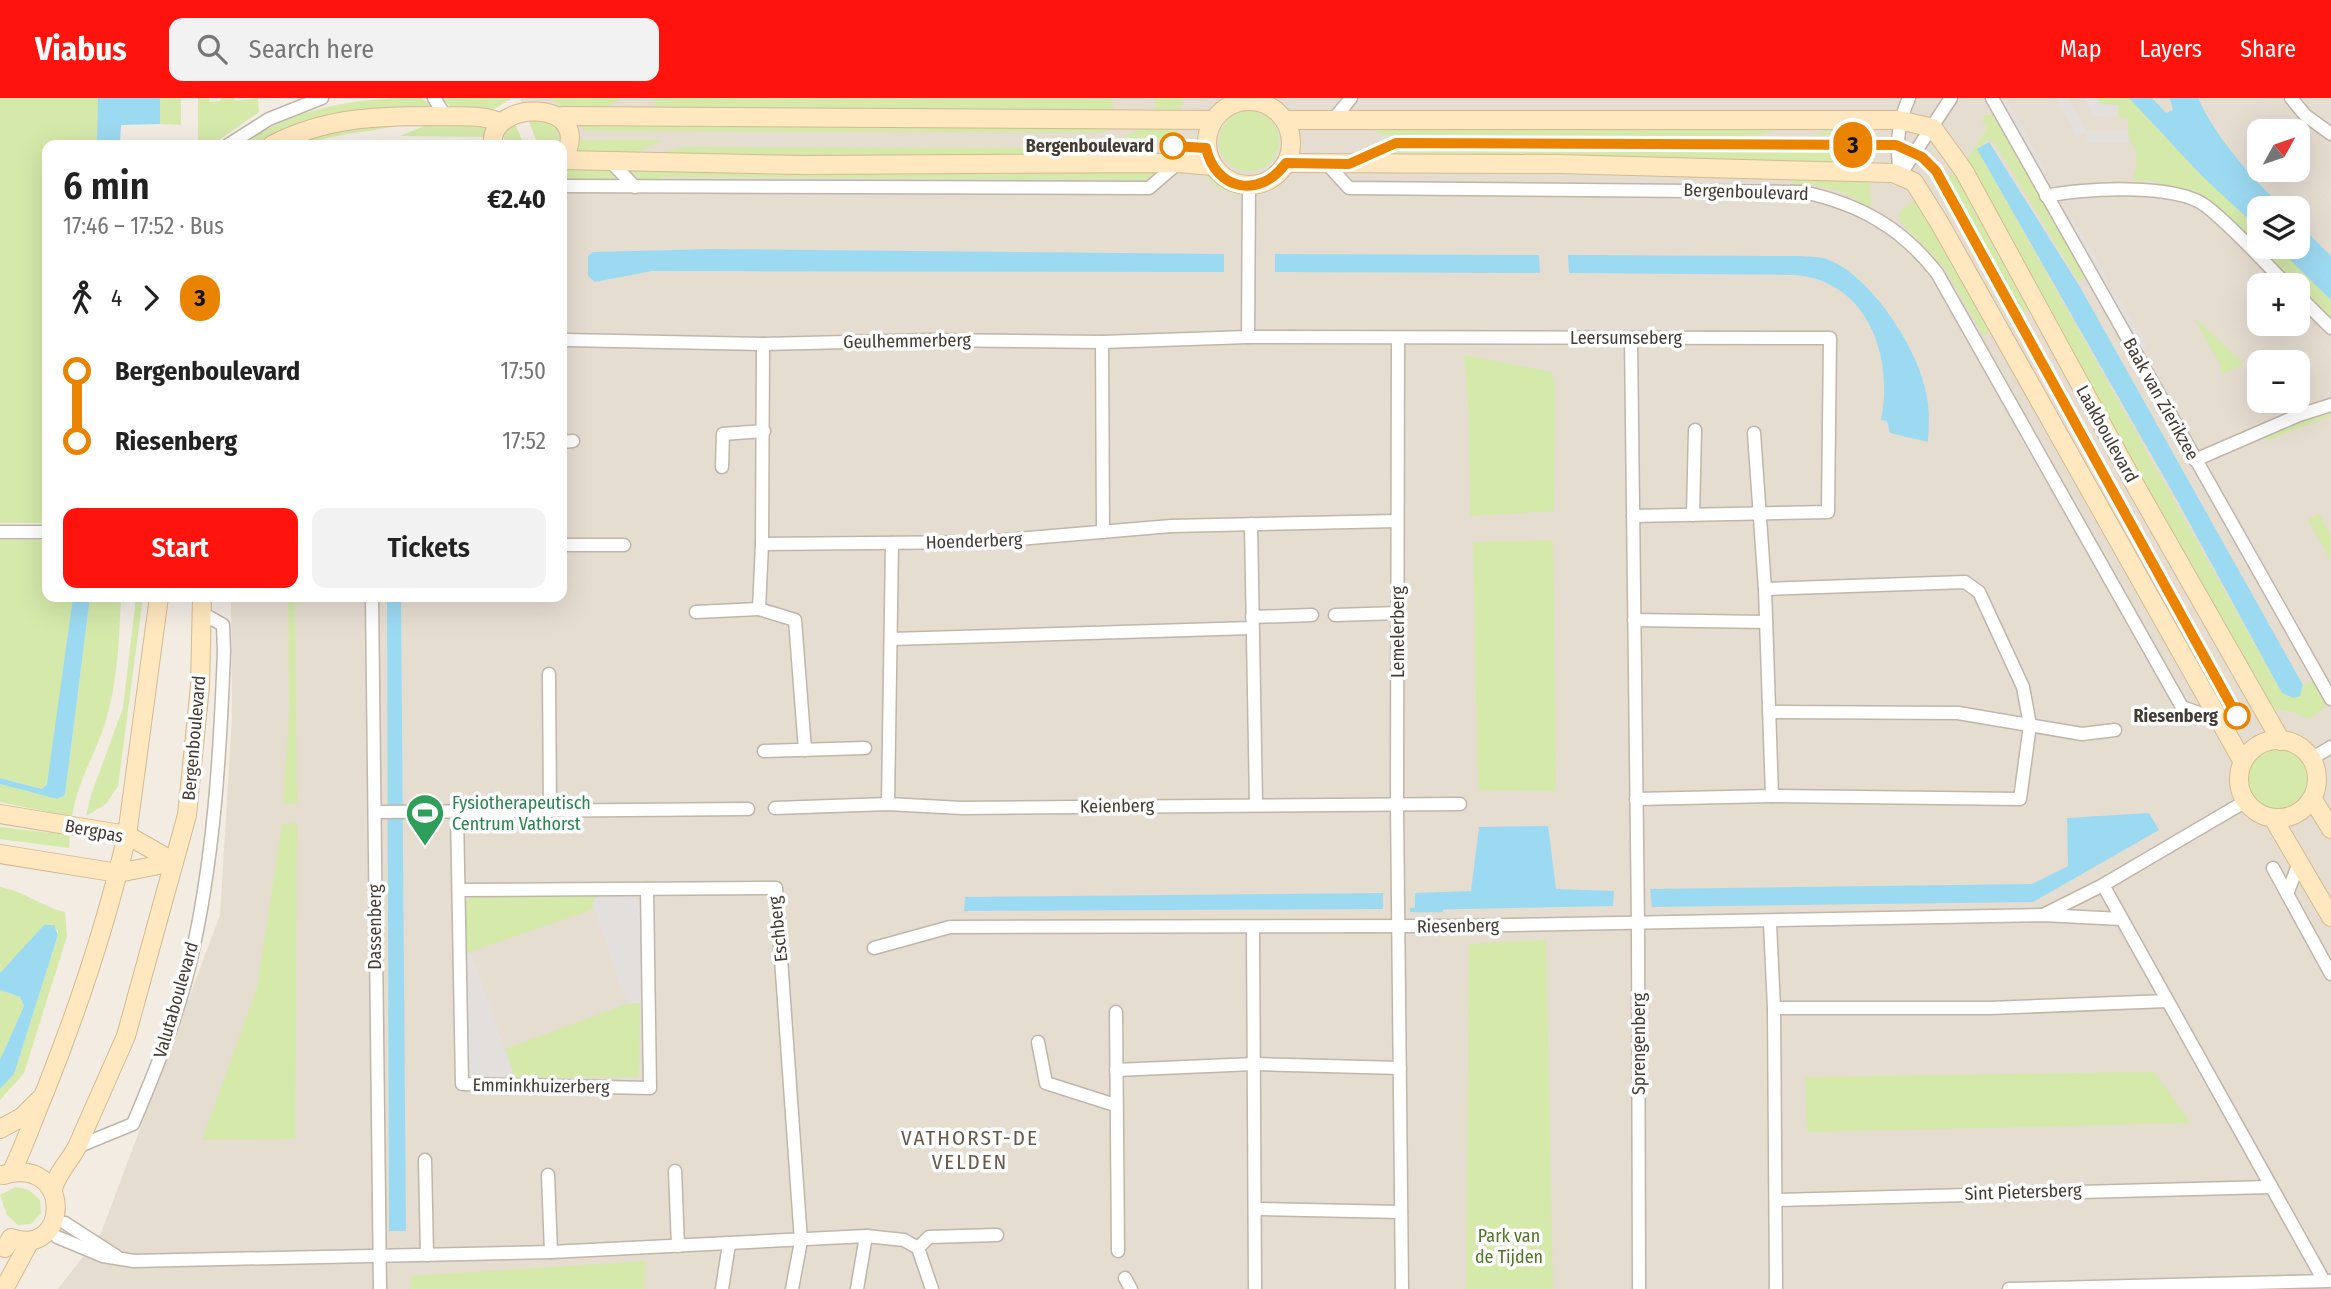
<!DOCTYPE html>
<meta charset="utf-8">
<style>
body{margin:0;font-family:"Fira Sans Condensed",sans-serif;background:#f2f2f2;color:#222;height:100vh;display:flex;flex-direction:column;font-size:26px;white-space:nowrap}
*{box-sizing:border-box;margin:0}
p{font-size:23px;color:#767676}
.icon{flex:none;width:38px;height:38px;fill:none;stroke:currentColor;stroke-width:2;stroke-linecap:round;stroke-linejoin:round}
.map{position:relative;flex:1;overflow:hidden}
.sheet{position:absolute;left:42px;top:42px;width:525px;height:462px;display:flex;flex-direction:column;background:#fff;border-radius:14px;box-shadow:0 7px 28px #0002}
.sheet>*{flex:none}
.badge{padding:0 14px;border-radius:23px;font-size:24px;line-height:46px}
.needle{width:46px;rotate:50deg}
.controls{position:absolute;left:2247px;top:21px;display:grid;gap:14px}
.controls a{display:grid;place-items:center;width:63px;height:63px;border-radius:14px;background:#fff;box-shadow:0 7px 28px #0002;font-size:35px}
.map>.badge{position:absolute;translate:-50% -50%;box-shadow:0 0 0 4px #fff}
.legs{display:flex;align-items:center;gap:10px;height:77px;padding:0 21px;font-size:23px}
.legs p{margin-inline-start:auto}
.overview{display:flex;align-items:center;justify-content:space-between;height:119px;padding:0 21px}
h1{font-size:38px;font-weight:600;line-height:52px}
.action{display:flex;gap:14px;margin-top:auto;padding:14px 21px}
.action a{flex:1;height:80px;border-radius:14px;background:#ff130d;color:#fff;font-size:28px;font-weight:600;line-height:80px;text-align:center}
.action a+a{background:#f2f2f2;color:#222}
ul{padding:0 21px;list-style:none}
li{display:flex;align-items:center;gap:24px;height:70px;font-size:26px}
li i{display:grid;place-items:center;width:10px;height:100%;margin:0 9px;background:currentColor}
li i::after{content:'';width:18px;height:18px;margin:-9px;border:5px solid;border-radius:50%;background:#fff}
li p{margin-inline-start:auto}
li:first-child i{background:linear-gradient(#0000 50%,currentColor 0)}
li:last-child i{background:linear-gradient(currentColor 50%,#0000 0)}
header{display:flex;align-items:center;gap:42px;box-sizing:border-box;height:98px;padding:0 35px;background:#ff130d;color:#fff}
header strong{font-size:33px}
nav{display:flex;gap:38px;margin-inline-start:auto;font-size:24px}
.search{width:490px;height:63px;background:#f2f2f2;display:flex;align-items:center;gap:18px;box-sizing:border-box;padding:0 24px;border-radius:14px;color:#767676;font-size:26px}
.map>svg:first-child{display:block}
.residential{fill:#e6ddd1;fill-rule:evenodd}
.green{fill:#d4e9aa}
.parking{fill:#e2dfdc}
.water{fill:#9cdaf2}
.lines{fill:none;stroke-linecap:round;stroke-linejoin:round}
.stream{stroke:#9cdaf2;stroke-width:4.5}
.minor-casing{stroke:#c1b5a9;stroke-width:15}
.secondary-casing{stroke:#d4ba91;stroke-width:20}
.minor{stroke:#fff;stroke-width:12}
.secondary{stroke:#ffe8c0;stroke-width:18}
.line-1-casing{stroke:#fff;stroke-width:16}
.line-1{stroke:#e98300;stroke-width:10}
.stop-1-dot{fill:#fff;stroke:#e98300;stroke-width:3.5}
.labels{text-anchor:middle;stroke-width:7;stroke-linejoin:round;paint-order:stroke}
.stop-label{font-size:18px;font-weight:bold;fill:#443b33;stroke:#fff;text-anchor:end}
.street-label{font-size:18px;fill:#443b33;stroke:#fff}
.leisure-label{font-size:18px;fill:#27864d;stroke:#fff;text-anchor:start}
.park-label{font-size:18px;fill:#4f7725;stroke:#fff}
.quarter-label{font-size:21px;letter-spacing:2px;fill:#67584a;stroke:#fff}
</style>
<header>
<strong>Viabus</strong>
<div class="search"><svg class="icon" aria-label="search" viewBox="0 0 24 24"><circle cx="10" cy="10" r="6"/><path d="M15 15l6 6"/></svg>Search here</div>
<nav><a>Map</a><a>Layers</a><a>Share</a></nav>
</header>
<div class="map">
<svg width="2331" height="1191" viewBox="0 0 2331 1191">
<rect width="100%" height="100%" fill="#f2ece3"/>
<path class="residential" d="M520,0h1811v1191h-2273l43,-56 119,-318 12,-197 -1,-121h331v-452h-22zM2259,33h39v39h-39zM2259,110h39v39h-39zM2259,187h39v39h-39zM2259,264h39v39h-39z"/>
<g class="green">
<polygon points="0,0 105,0 105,47 47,47 47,425 0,425"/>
<polygon points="160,0 181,0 181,27 160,26"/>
<polygon points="198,0 209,0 210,4 220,3 221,0 234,0 235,3 258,0 259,14 212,47 198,47"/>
<path d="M422,0l13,12 -153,25 -19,10h-22c56,-39 115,-47 181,-47z"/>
<polygon points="441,0 512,0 491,13 455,12"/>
<path d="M549,0h71c-10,12 -41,17 -56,10 -5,-2 -9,-7 -15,-10z"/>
<polygon points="651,0 1112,1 1114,12 659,10"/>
<polygon points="1154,0 1182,0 1184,3 1178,14 1156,12"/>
<polygon points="2098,0 2129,0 2202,78 2259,131 2259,149 2277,149 2331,202 2331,223 2230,121 2159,88 2158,83 2132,83 2136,72 2136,51 2129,42 2128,20 2118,19 2118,7 2101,6"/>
<path d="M529,12c19,2 33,15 29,35h-20l-11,-29 -12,7 9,22h-21l3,-21 14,-12z"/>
<circle cx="1249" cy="43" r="30"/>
<polygon points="1993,16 2086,179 2078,183 1995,45 1987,42 1977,51 2282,595 2300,598 2303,587 2314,583 2326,609 2309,621 2293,614 2266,610 1967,61 1988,29 1982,24 1984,18"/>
<path d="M404,25c-22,8 -44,8 -67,13 -20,4 -35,9 -55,9l38,-15z"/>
<polygon points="431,25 488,27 486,39 400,38"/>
<polygon points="574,25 1123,28 1098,35 587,33"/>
<polygon points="1178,25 1176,43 1119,41 1145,29"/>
<polygon points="1320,26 1781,30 1760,37 1739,38 1379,37 1380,34 1360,29 1321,32"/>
<polygon points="1851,27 1869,27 1870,39 1811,36"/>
<polygon points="576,42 661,42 661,43 636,55 573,55"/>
<polygon points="681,49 1119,50 1118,53 1128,57 1177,55 1178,61 667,59 655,57"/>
<polygon points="1401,52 1870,53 1870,65 1374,59"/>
<polygon points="569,69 611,71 621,82 562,84 562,73"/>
<path d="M1197,69c18,3 37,13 44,30l-23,-9z"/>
<polygon points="626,70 1162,71 1149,84 1124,86 1124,82 1028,81 1028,85 1010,85 1010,81 661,79 660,84 640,81"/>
<polygon points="1955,72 2032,210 2022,215 1946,78"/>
<polygon points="1793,80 1870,80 1871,111 1859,107 1860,103 1842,94 1810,86 1809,91 1792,90"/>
<polygon points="1918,100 1994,232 1983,238 1945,171 1901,124 1898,115"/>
<polygon points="2194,219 2242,264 2242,267 2221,277 2220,267"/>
<polygon points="1464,257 1552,274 1555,291 1554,413 1470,418 1469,317"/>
<polygon points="2331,313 2331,318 2266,343 2264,338"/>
<polygon points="2319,416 2331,437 2331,463 2308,422"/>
<polygon points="0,442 47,442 47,499 73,499 48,683 43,691 0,680"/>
<polygon points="1553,442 1556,693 1478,692 1473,444"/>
<path d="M90,499h31c-2,41 -3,83 -15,123 -10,33 -29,62 -34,97l-72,-15v-18l57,15 8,-4z"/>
<polygon points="136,499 143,499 118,688 106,706 86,718 91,697 123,610"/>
<polygon points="288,499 295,499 297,706 283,705 289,612"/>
<circle cx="2277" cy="681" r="30"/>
<polygon points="297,725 295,1041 202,1042 257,890 282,726"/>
<polygon points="0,729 70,737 69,750 0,741"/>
<path d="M0,789c24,4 42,20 65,25l2,24 -43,137 -24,27v-11l14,-15 44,-139v-5l-14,-4 -44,47z"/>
<polygon points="475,798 598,798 592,805 594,811 464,856 465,804"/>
<polygon points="1546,842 1553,1191 1466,1191 1469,846"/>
<polygon points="0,892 20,899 24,908 0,962"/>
<polygon points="640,905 639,979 515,980 505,951 627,906"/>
<polygon points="2154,974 2191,1025 1807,1034 1805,979"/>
<polygon points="16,1089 29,1092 40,1102 41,1115 31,1126 18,1127 7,1117 0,1097"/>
<polygon points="646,1163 644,1191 411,1191 411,1178"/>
</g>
<g class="parking">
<polygon points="2055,0 2068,0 2087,33 2128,33 2128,45 2087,45 2087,33 2077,38"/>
<polygon points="2083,0 2098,0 2101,6 2118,7 2118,19 2094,18"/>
<polygon points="2007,2 2047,74 2043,77 2003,4"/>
<polygon points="2073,120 2109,183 2105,185 2069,122"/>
<polygon points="2117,196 2148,250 2143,253 2112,199"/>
<polygon points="598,798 637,798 641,813 640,905 627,906 592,805"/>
<polygon points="471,855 515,980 483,981 471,978 465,967 464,856"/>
</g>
<g class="water">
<polygon points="98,0 160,0 160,26 121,27 120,47 97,47"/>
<path d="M2129,0h23l14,15 7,-3 -3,-12h28c20,43 52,77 85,110h-24v21l-57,-53z"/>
<polygon points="1989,44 2080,189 2303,587 2300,598 2294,600 2282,595 2172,393 1977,51"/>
<polygon points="2298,125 2331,158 2331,202 2277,149 2298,149"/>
<polygon points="713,151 1224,156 1224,174 652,173 595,184 588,178 588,158 593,154"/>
<polygon points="1275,156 1539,157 1540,175 1275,174"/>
<path d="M1568,157l231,1c9,1 19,0 27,3 43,14 90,87 99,129 5,18 4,36 3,54l-38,-9 -3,-12 -6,-1c13,-63 -13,-139 -86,-145l-226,-2z"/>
<polygon points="73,499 90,499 65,697 57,701 0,686 0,680 42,691 47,686"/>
<polygon points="387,499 401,499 406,1133 389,1133"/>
<polygon points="2149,715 2159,732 2033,804 1652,809 1650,791 2032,786 2068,768 2067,720"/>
<polygon points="1548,728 1556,791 1614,793 1613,808 1415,812 1415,795 1471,793 1479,729"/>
<polygon points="1383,795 1383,811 964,813 965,799"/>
<polygon points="44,827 54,827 58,837 14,976 0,991 0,962 24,908 20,899 0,892 0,875"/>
</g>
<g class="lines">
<polyline class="stream" points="1412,812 1441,812"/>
<g class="minor-casing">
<g id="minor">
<polyline points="434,0 446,19"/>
<polyline points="1992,0 2331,601"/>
<polyline points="2291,0 2305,17 2331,36"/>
<polyline points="1248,2 1248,0"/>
<polyline points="1334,21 1351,0"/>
<polyline points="228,47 269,21 322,0"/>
<polyline points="611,64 635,89"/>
<path d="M1328,67l21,23 454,4c56,12 98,35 134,81l245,434 37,13"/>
<polyline points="1900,77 1951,0"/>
<path d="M1900,77c-4,-30 -3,-50 9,-77"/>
<polyline points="562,88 1149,90 1178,65"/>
<path d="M2046,98c36,-8 130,-13 160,10 29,23 55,53 81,79"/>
<polyline points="2298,197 2331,230"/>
<polyline points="1248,239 1249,88"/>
<polyline points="1398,240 1397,707 1402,1191"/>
<polyline points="1631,240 1638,826 1639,1191"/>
<polyline points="566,242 763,246 932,242 1102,244 1248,239 1830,240 1828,414 1633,418"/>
<polyline points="1102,244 1103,434"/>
<polyline points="1754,335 1765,491 1772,698"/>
<polyline points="562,344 573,343"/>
<polyline points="2195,362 2299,317 2331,307"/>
<polyline points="722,369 723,336 764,333"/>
<polyline points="1693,417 1695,332"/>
<polyline points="1251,426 1256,706"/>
<polyline points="0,434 47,434"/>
<polyline points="762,446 763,246"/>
<polyline points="562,447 624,447"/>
<polyline points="372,499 380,1191"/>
<polyline points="696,514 759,511"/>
<polyline points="1335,517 1399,515"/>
<polyline points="1252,519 1312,517"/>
<polyline points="1634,522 1766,524"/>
<polyline points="891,541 1252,530"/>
<polyline points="549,576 550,713"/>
<polyline points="1769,614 1958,615 2082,636 2115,632"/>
<polyline points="805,652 795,522 759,511 762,446 982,444 1171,428 1397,423"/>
<polyline points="764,653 865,650"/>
<polyline points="2311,661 2331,649"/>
<polyline points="1636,701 1772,698 2020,701 2030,627 2023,589 1979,494 1965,484 1765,491"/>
<polyline points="888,706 892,445"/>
<polyline points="775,710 888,706 962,710 1460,706"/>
<polyline points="375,714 748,711"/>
<polyline points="457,715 462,986 650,990 647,791"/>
<polyline points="2273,770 2331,876"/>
<polyline points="2103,787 2324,1183"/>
<polyline points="459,792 776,790 801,1143 792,1191"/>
<polyline points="2287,796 2299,765"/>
<polyline points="2045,816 2103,787 2246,703"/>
<polyline points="1770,825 1774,910 1776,1191"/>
<polyline points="1253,829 1255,1191"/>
<polyline points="874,850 950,829 1453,828 2043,817 2121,821"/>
<polyline points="1774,910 1991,910 2167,903"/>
<polyline points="1116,914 1118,1153"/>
<polyline points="1038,944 1046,985 1115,1007"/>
<polyline points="1116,972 1254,966 1400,970"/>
<path d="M77,1049l56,-23c22,-52 44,-106 57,-161 24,-103 30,-207 34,-312l-1,-26 -21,-12"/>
<polyline points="425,1062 427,1157"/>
<polyline points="675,1073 678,1148"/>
<polyline points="548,1077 551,1154"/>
<polyline points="1776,1102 2270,1089"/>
<polyline points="1256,1111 1401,1114"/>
<polyline points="65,1125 116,1158"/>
<polyline points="57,1139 103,1158 134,1163 551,1154 866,1138 904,1142 918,1150 932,1191"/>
<polyline points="918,1150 929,1139 997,1137"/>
<polyline points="1125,1180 1131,1191"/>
<polyline points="722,1191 729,1146"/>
<polyline points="857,1191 866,1138"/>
<polyline points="2009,1191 2331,1183"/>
</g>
</g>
<g class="secondary-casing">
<g id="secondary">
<circle cx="1249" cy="45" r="42"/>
<polyline points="562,18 1213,22"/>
<polyline points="1285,22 1899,22 1933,30 1964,73 2134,385 2281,643"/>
<path d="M272,47c54,-28 106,-29 165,-29 19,1 41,-2 60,5"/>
<path d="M493,47c-6,-47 107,-47 69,16"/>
<polyline points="563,62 804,67 1178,65 1213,68"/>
<polyline points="1286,65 1558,66 1893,75 1914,84 1939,124 2243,664"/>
<circle cx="2278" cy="681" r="39"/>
<polyline points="2312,700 2331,731"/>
<polyline points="0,716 127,737 174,764"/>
<polyline points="2273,720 2331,819"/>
<polyline points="0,756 118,775 174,764"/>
<polyline points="0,1031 22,1019 41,1000"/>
<path d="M11,1075c14,-28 23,-56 35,-84 33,-83 61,-167 81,-254l32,-238"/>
<path d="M3,1077c71,-20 67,84 8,63l-6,10"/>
<path d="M53,1091c4,-16 16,-27 24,-42l49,-111 61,-221 13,-129 2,-89"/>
<polyline points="4,1191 30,1143"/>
</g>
</g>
<use href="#minor" class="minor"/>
<use href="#secondary" class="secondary"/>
</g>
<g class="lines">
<g class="line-1-casing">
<path id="line-1" d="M1173,48l33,2c10,43 54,51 80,15l63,1 47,-21 500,2 26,12 14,14 301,545"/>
</g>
<use href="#line-1" class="line-1"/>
</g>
<defs>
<g id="stadium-pin" transform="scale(2.0125)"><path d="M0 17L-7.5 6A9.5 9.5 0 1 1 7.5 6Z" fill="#2e9e5b" stroke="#fff"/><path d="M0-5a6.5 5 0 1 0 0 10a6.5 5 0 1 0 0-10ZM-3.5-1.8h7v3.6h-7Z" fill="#fff"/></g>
</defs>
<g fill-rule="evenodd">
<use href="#stadium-pin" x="425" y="715"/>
</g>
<g class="stop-1-dot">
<circle cx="1173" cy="48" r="12"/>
<circle cx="2237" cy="618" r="12"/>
</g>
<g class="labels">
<g class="stop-label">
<text x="1154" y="54">Bergenboulevard</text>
<text x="2218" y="624">Riesenberg</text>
</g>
<g class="street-label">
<text transform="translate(1746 94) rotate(2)" y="6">Bergenboulevard</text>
<text x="1626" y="246">Leersumseberg</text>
<text transform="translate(907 243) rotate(-1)" y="6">Geulhemmerberg</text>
<text transform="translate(2161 301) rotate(61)" y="6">Baak van Zierikzee</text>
<text transform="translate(2107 336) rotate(61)" y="6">Laakboulevard</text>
<text transform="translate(974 443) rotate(-2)" y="6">Hoenderberg</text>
<text transform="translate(1398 534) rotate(-90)" y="6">Lemelerberg</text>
<text transform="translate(194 640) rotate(-85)" y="6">Bergenboulevard</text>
<text transform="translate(1117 708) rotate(-1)" y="6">Keienberg</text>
<text transform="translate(94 733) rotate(11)" y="6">Bergpas</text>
<text transform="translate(1458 828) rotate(-1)" y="6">Riesenberg</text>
<text transform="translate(375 829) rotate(-90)" y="6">Dassenberg</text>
<text transform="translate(778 831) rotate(-96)" y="6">Eschberg</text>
<text transform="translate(176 902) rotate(-74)" y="6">Valutaboulevard</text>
<text transform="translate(1639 946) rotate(-90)" y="6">Sprengenberg</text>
<text transform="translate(541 988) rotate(1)" y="6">Emminkhuizerberg</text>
<text transform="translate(2023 1094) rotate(-2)" y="6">Sint Pietersberg</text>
</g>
<g class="leisure-label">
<text x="452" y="711">Fysiotherapeutisch<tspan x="452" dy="21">Centrum Vathorst</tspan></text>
</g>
<g class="park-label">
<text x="1509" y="1144">Park van<tspan x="1509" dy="21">de Tijden</tspan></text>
</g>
<g class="quarter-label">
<text x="970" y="1047">VATHORST-DE<tspan x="970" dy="24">VELDEN</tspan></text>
</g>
</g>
</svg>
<div class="controls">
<a><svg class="needle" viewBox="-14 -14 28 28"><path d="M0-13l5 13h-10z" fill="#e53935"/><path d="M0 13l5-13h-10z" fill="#767676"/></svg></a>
<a><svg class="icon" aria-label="layers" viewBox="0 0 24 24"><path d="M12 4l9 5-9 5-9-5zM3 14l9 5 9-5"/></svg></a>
<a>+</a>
<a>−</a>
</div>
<b class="badge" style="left:1853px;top:47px;background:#e98300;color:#111">3</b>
<section class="sheet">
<div class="overview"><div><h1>6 min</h1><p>17:46 – 17:52 · Bus</p></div><b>€2.40</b></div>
<div class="legs"><svg class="icon" aria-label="walk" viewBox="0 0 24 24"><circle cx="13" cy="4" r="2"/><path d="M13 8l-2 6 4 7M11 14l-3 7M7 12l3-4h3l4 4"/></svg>4<svg class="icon" aria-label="forward" viewBox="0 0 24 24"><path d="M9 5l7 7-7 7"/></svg><b class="badge" style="background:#e98300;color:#111">3</b></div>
<ul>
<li><i style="color:#e98300"></i><b>Bergenboulevard</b><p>17:50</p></li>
<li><i style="color:#e98300"></i><b>Riesenberg</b><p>17:52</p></li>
</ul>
<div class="action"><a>Start</a><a>Tickets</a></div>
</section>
</div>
